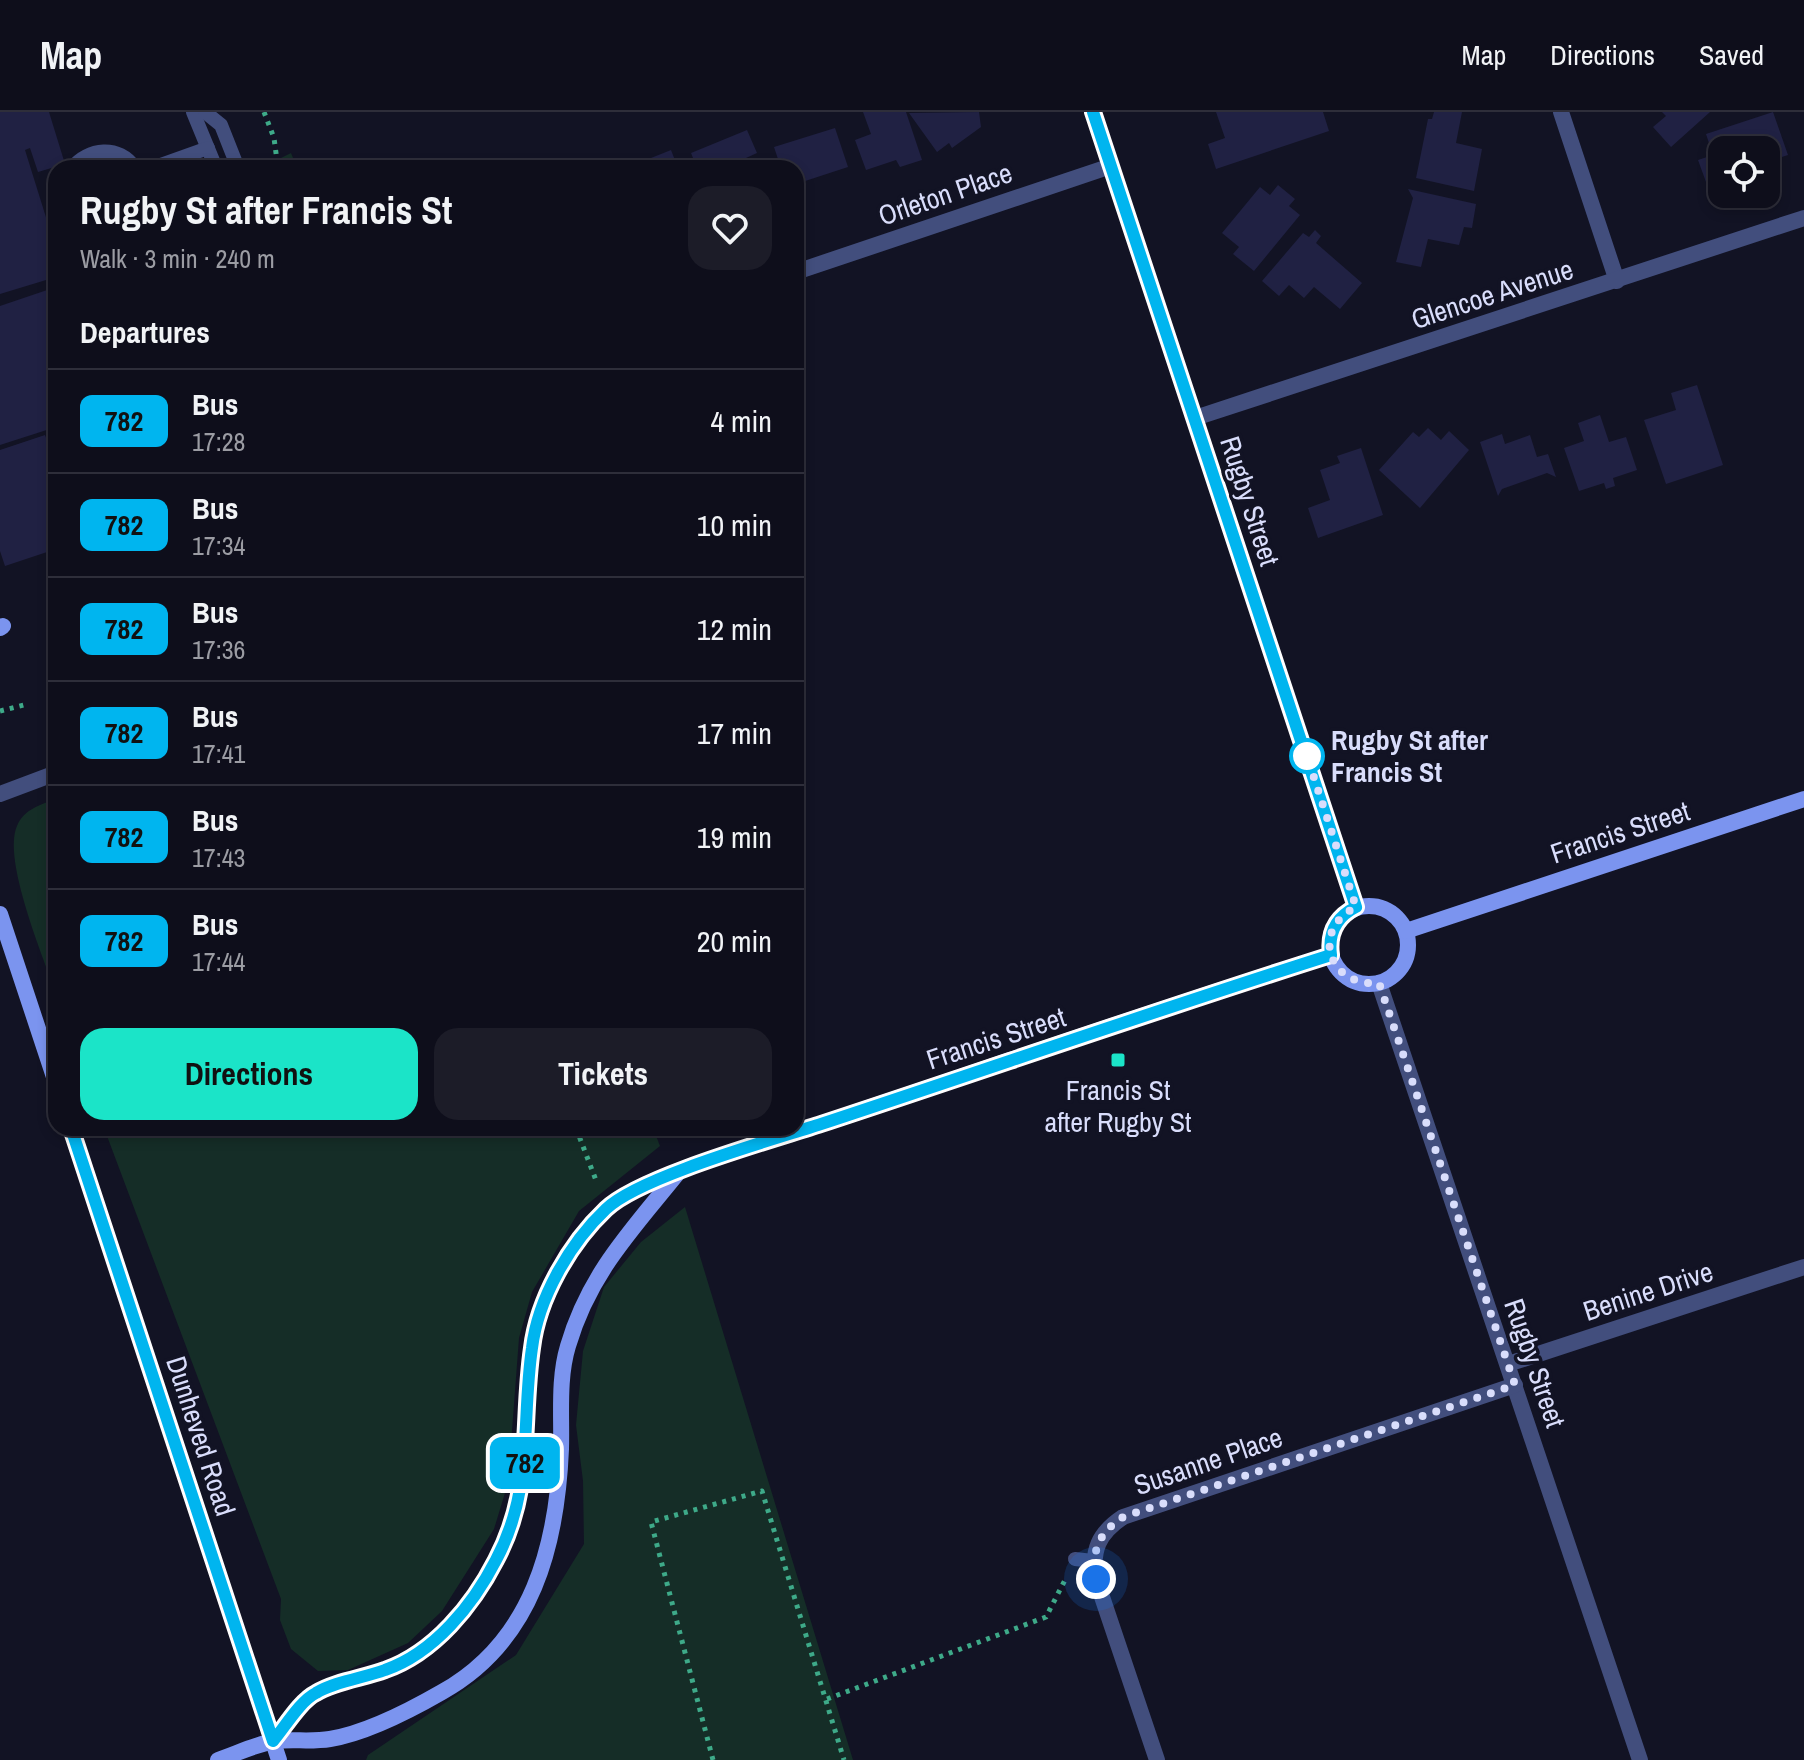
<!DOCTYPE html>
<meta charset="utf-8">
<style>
body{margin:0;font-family:"Archivo Narrow",sans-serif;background:#1c1c28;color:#f1f3f6;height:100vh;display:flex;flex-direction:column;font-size:30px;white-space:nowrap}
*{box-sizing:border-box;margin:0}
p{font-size:26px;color:#9b9ca3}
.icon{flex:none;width:44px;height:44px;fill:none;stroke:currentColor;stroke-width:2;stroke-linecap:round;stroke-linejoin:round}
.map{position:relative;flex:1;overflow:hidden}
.side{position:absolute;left:48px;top:48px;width:756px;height:976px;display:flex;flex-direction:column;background:#0e0e1b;border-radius:24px;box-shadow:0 4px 12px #0003,0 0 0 2px #2e2e3a}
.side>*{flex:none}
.badge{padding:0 16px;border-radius:12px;font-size:28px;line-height:52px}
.fabs{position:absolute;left:1708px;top:24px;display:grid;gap:16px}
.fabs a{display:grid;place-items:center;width:72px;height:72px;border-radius:16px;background:#0e0e1b;box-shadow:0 4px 12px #0003,0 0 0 2px #2e2e3a;font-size:40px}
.you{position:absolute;width:40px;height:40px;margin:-20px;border:6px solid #fff;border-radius:50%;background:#1a73e8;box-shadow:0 0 0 12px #1a73e833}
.map>.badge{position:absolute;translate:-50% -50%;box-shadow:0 0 0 4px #fff}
h2{padding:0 32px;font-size:30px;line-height:72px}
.round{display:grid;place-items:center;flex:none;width:84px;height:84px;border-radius:24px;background:#1c1c28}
.overview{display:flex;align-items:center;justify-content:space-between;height:136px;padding:0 32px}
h1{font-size:38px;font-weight:700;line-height:60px}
.button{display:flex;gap:16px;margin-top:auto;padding:16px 32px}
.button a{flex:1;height:92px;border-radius:24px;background:#1be4c8;color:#111;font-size:32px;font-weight:700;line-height:92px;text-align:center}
.button a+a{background:#1c1c28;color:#f1f3f6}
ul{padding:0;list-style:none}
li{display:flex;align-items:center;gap:24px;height:104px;padding:0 32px;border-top:2px solid #2e2e3a}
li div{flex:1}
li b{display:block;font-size:30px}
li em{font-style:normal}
li .badge{min-width:88px;font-weight:700;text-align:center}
header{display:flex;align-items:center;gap:48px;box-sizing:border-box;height:112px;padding:0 40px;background:#0e0e1b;border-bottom:2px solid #2e2e3a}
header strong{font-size:38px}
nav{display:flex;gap:44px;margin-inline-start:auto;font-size:28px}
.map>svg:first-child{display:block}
.green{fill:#152d27}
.building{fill:#202143}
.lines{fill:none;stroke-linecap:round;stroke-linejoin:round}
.path{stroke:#3eaa89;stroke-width:5;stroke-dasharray:4 6;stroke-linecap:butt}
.lane{stroke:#424e7d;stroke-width:14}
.street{stroke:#424e7d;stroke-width:16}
.secondary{stroke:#7b94ef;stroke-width:16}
.line-casing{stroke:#fff;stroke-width:18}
.line{stroke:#00b5ef;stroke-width:12}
.walk{stroke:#d9ddfb;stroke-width:8;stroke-dasharray:0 14.4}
.stop-dot{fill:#fff;stroke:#00b5ef;stroke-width:4}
.poi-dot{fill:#1be4c8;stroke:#121324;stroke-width:3}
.labels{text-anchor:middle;stroke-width:7;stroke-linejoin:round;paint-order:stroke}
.street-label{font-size:28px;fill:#d9ddfb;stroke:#121324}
.stop-label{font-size:28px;font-weight:bold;fill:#d9ddfb;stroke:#121324;text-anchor:start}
.poi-label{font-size:28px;fill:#d9ddfb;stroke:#121324}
</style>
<header>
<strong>Map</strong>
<nav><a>Map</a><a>Directions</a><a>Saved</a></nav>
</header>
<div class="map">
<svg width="1804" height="1648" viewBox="0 0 1804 1648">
<rect width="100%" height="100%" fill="#121324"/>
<g class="green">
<polygon points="291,41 297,56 269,56 269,52"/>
<path d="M56,687v195c-12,-36 -54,-134 -39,-168 7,-17 23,-21 39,-27z"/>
<polygon points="104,1016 653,1016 660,1034 579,1099 532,1180 519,1226 508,1371 494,1417 442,1499 408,1531 348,1558 318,1559 291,1537 280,1508 281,1487"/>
<polygon points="685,1095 853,1648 366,1648 368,1643 516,1543 584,1432 583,1369 576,1313 583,1239 604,1175 641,1130"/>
</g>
<g class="building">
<polygon points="0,0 49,0 65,52 38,60 30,36 25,38 49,115 56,113 56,165 0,182"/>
<polygon points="863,0 906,0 922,48 900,55 896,48 866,58 855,28 871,22"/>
<polygon points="979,0 981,15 952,36 949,31 937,40 909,1"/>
<polygon points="1216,0 1323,0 1329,19 1216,57 1208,32 1225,26"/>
<polygon points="1434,0 1462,0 1456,31 1482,37 1474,79 1416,66 1428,7 1432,7"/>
<polygon points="1662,0 1710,0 1671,35 1653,15 1666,4"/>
<polygon points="1773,0 1788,43 1766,50 1766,38 1722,38 1722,65 1706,70 1698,48 1713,43 1706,22"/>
<polygon points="835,16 848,55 796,72 796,56 781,56 774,35"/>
<polygon points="747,18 757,41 746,46 750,56 697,56 691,41"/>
<polygon points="671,38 678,56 626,56"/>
<polygon points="1278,73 1295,87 1289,94 1300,103 1254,159 1233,142 1239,135 1222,121 1260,75 1270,83"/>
<polygon points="1408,77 1476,92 1472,116 1464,115 1459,133 1428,127 1421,155 1396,150 1413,86"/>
<polygon points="1315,118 1321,124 1316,131 1362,171 1340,197 1314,175 1304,186 1289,173 1279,184 1262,169 1303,121 1309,125"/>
<polygon points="56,175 56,315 0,333 0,194"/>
<polygon points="1697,273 1723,353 1666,372 1644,308 1676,298 1671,281"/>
<polygon points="1600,303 1609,330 1626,325 1637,358 1613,366 1615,374 1606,377 1604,371 1579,379 1564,336 1584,329 1578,311"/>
<polygon points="1428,316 1441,328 1449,319 1469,338 1420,396 1379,358 1413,320 1419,325"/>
<polygon points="1502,322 1505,332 1530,323 1537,345 1548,342 1556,365 1547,361 1502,377 1498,384 1480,330"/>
<polygon points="45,323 50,337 56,335 56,437 5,454 0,439 0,338"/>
<polygon points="1361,336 1383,403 1318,426 1308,396 1330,388 1320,358 1340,351 1337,344"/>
</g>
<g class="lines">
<g class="path">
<polyline points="264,0 274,26 278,56"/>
<polyline points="0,599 28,592"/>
<polyline points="576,1016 597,1071"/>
<polyline points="827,1587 1046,1505 1066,1466"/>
<polyline points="713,1648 651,1410 762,1379 844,1648"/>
</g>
<g class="lane">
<polyline points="193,0 216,56"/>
<polyline points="205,0 221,13 238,56"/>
<path d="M72,56c16,-20 47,-24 63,0"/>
<polyline points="152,56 208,36"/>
<polyline points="1075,1447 1093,1449"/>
</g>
<g class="street">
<polyline points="1093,0 1356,795"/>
<polyline points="1561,0 1617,169"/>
<polyline points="796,160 1111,54"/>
<polyline points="1195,306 1804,106"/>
<polyline points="0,682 56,661"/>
<polyline points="1379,871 1640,1648"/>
<polyline points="1508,1252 1804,1155"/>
<path d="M1157,1648l-61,-181c-5,-29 3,-46 27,-62l392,-132"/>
</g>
<g class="secondary">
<polyline points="0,516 3,514"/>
<circle cx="1369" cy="833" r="39"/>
<polyline points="0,802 56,971"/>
<polyline points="1406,819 1804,687"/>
<polyline points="71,1016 279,1648"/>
<path d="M273,1629c12,-14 27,-40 43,-48 21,-12 48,-15 69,-23 50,-18 88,-65 111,-110 37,-68 25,-139 36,-212 7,-50 38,-105 74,-139 32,-32 160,-67 208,-83 172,-57 343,-117 517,-171"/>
<path d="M218,1648c18,-6 38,-16 57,-19 18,-2 37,1 55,-2 37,-6 79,-28 112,-47 91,-51 115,-147 119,-243 1,-34 -3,-70 7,-103 21,-72 63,-115 109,-172"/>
</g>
</g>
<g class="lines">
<g class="line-casing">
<path id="line" d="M71,1016l202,613c12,-14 27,-40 43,-48 20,-12 48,-15 69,-23 49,-17 88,-65 111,-110 38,-71 25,-137 36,-212 6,-50 38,-105 74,-139 33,-32 166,-69 215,-85 170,-56 339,-115 510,-169 -3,-22 5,-38 25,-48l-263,-795"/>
</g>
<use href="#line" class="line"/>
<path class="walk" d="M1096,1467c-5,-29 3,-46 27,-62l392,-132 -136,-402c-51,4 -69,-53 -23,-76l-49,-151"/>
</g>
<circle class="stop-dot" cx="1307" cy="644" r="16"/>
<rect class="poi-dot" x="1110" y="940" width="16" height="16" rx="4"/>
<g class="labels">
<g class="street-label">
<text transform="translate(945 82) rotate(-19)" y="10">Orleton Place</text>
<text transform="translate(1492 182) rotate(-18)" y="10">Glencoe Avenue</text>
<text transform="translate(1250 389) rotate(72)" y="10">Rugby Street</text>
<text transform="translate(1620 720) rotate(-18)" y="10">Francis Street</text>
<text transform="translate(996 926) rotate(-18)" y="10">Francis Street</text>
<text transform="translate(1648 1179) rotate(-18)" y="10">Benine Drive</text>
<text transform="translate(1535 1251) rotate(71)" y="10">Rugby Street</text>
<text transform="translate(201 1324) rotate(72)" y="10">Dunheved Road</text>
<text transform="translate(1208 1349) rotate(-19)" y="10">Susanne Place</text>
</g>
<g class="stop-label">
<text x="1331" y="638">Rugby St after<tspan x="1331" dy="32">Francis St</tspan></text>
</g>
<g class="poi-label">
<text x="1118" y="988">Francis St<tspan x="1118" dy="32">after Rugby St</tspan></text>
</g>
</g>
</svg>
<div class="fabs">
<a><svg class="icon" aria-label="locate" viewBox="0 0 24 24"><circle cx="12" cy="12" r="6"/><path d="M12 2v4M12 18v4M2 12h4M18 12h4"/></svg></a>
</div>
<div class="you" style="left:1096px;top:1467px"></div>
<b class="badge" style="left:525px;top:1351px;background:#00b5ef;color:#111">782</b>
<section class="side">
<div class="overview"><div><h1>Rugby St after Francis St</h1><p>Walk · 3 min · 240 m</p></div><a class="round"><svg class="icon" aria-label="heart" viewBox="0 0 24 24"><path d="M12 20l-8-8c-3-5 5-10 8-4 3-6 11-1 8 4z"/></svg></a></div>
<h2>Departures</h2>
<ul>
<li><span class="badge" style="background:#00b5ef;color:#111">782</span><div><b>Bus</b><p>17:28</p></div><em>4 min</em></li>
<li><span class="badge" style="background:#00b5ef;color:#111">782</span><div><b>Bus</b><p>17:34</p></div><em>10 min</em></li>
<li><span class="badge" style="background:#00b5ef;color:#111">782</span><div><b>Bus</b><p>17:36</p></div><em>12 min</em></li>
<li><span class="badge" style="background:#00b5ef;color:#111">782</span><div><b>Bus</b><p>17:41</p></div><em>17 min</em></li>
<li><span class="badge" style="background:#00b5ef;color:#111">782</span><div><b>Bus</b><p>17:43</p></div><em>19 min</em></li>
<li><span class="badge" style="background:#00b5ef;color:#111">782</span><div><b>Bus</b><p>17:44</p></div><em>20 min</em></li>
</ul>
<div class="button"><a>Directions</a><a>Tickets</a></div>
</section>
</div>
